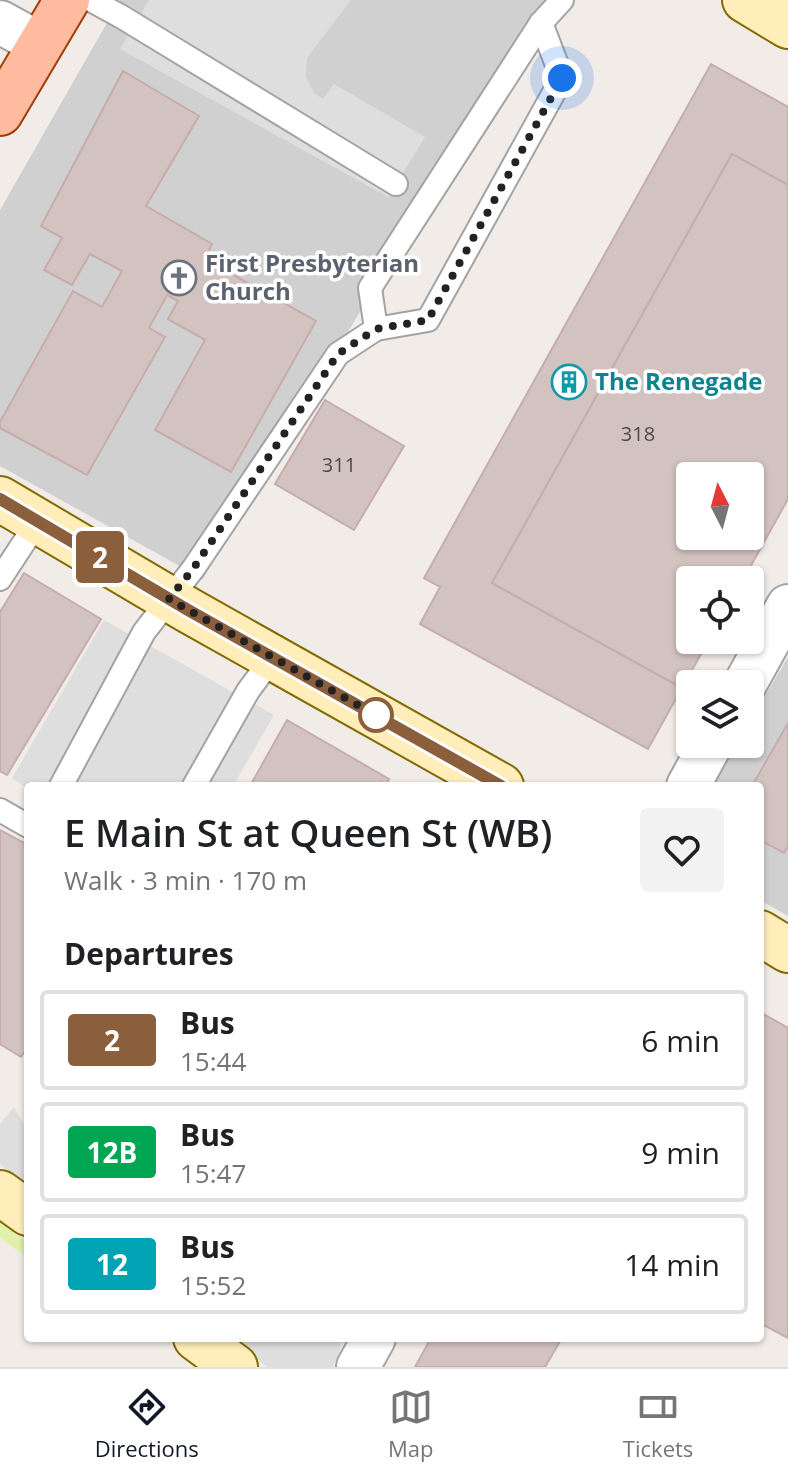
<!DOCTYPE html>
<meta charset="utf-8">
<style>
body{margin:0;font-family:"Open Sans",sans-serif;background:#f2f2f2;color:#202124;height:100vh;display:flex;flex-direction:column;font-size:30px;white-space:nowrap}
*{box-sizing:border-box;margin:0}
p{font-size:26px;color:#757577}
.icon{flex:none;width:44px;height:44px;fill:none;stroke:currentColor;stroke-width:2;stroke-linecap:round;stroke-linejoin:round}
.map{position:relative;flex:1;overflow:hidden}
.details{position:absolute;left:24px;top:782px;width:740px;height:560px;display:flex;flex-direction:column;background:#fff;border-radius:8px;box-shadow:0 2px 6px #0004}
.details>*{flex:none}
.badge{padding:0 16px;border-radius:6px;font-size:28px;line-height:52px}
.needle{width:52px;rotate:354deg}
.tools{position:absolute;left:676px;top:462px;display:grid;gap:16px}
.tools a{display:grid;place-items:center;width:88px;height:88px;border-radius:8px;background:#fff;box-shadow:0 2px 6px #0004;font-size:40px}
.you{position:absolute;width:40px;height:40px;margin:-20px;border:6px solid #fff;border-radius:50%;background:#1a73e8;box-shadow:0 0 0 12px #1a73e833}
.map>.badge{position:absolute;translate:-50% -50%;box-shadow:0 0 0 4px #fff}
h2{padding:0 40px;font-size:30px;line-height:72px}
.round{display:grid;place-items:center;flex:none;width:84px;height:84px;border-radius:8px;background:#f2f2f2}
.headline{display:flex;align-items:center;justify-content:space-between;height:136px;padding:0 40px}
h1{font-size:38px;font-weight:600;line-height:60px}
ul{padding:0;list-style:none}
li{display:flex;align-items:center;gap:24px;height:100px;margin:0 16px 12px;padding:0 24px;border:4px solid #e0e0e0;border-radius:8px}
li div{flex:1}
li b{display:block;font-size:30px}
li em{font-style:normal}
li .badge{min-width:88px;font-weight:700;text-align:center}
.tabs{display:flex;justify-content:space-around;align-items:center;height:112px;border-top:2px solid #e0e0e0;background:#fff;font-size:22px;color:#757577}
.tabs a{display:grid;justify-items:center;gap:4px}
.tabs .on{color:#111827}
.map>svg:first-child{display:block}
.religious{fill:#d0d0d0}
.grass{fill:#e1f0ab}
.parking{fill:#dedede}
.building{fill:#d3c3c0;stroke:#c6ada9;stroke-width:2;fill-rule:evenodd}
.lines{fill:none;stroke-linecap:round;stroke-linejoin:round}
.lane-casing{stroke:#a3a3a3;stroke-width:26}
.street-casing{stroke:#a3a3a3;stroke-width:46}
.secondary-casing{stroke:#816a00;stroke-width:48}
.primary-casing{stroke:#9f3c00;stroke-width:48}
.lane{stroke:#fff;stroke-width:22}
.street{stroke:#fff;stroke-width:42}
.secondary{stroke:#ffeeba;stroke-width:44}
.primary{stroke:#ffbba0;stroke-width:44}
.line-casing{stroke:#fff;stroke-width:18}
.line{stroke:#8b5e3c;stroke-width:12}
.walk{stroke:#222;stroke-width:8;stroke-dasharray:0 14.4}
.stop-dot{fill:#fff;stroke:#8b5e3c;stroke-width:4}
.labels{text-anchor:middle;stroke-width:7;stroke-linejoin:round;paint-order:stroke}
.number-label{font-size:20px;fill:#4e4a4a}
.worship-label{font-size:24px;font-weight:bold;fill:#5b616d;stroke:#fff;text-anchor:start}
.culture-label{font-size:24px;font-weight:bold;fill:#0d838f;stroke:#fff;text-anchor:start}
</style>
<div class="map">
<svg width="788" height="1367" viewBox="0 0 788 1367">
<rect width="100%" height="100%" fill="#f2ece8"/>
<g class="religious">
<polygon points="120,0 548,0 349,330 203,579 0,466 0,210"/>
<polygon points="788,657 788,916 760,900 760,786 712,786 737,744 750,744 750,721"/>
</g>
<polygon class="grass" points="0,1222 28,1243 28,1258 0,1238"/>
<g class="parking">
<polygon points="149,0 351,0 307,58 306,77 314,93 323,99 334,84 425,137 388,197 120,49"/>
<polygon points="104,620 274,715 233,786 28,786 28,789 12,778"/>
<polygon points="14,1107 28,1131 28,1185 0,1164 0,1124"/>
<polygon points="229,1338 341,1338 340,1351 333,1367 267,1367"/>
</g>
<g class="building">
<polygon points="711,64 788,107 788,185 732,154 492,583 682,688 648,749 420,624 440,587 424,578"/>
<polygon points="123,71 199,116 146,206 212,244 205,259 316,321 231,472 155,430 205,340 168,319 178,301 167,295 149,328 165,337 87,475 0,428 0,422 73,291 102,307 122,271 90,254 72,285 44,270 62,238 41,226"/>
<path d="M732,154l56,31v314l-45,81h-53v60h19l-27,48 -190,-105zM690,476h60v60h-60z"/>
<polygon points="325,400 404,446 354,530 275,484"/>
<polygon points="24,573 101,619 7,775 0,771 0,612"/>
<polygon points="287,720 389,779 385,786 250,786"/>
<polygon points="788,723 788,846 784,853 760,840 760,786 752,786"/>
<polygon points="0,830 28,845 28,1046 21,1057 0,1044"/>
<polygon points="760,1012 788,1028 788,1338 760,1323"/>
<polygon points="431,1338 562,1338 545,1367 415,1367"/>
</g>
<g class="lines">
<g class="lane-casing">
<g id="lane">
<polyline points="91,0 122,17 396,184"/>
<polyline points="376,329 428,320 562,78 541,23"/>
<polyline points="0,579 38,521"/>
<polyline points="61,786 144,632 193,569 338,354 376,329 370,288 541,23 562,0"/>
<polyline points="194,786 248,691 273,657"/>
<polyline points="0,810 28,826"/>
</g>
</g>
<g class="street-casing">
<g id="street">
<polyline points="0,22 40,44"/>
<polyline points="745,684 788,606"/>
<polyline points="688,786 711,744"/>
<polyline points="358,1367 374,1338"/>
</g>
</g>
<g class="secondary-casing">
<g id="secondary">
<polyline points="745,0 788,26"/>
<polyline points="0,499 188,610 501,786"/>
<polyline points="760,933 788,950"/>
<polyline points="0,1193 28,1213"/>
<polyline points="196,1338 235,1367"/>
</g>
</g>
<g class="primary-casing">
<polyline id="primary" points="0,113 67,0"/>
</g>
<use href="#lane" class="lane"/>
<use href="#street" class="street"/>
<use href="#secondary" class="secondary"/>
<use href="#primary" class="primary"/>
</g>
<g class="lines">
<g class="line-casing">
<polyline id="line" points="0,499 188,610 501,786"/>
</g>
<use href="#line" class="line"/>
<polyline class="walk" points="376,715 379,717 169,599 193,569 338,354 376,329 428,320 562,78"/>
</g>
<defs>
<g id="church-ring" transform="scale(1.8)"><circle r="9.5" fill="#fff" stroke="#6b7280" stroke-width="1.5"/><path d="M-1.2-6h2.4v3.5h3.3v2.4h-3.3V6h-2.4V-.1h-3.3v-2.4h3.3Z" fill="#6b7280"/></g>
<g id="building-ring" transform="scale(1.8)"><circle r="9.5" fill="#fff" stroke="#0f9aa8" stroke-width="1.5"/><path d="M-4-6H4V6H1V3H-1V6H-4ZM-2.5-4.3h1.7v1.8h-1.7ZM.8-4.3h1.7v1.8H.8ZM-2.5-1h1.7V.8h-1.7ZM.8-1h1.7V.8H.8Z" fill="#0f9aa8"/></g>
</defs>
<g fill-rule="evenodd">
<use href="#church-ring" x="179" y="278"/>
<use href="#building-ring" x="569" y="382"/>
</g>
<circle class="stop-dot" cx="376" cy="715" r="16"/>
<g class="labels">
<g class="number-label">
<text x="638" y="441">318</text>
<text x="339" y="472">311</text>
</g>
<g class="worship-label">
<text x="205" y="272">First Presbyterian<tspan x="205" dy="28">Church</tspan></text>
</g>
<g class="culture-label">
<text x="595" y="390">The Renegade</text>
</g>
</g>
</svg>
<div class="tools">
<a><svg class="needle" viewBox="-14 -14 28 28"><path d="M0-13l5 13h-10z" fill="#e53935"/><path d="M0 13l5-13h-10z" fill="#757577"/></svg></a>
<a><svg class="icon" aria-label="locate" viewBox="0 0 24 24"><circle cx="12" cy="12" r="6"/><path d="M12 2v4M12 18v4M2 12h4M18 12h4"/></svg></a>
<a><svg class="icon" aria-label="layers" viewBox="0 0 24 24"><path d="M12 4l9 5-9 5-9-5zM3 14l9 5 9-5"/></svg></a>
</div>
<div class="you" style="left:562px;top:78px"></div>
<b class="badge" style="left:100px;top:557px;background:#8b5e3c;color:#fff">2</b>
<section class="details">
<div class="headline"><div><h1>E Main St at Queen St (WB)</h1><p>Walk · 3 min · 170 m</p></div><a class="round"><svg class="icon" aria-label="heart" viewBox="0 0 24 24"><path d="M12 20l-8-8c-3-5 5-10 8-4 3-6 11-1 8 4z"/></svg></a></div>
<h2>Departures</h2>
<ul>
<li><span class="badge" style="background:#8b5e3c;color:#fff">2</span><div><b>Bus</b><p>15:44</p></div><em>6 min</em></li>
<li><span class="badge" style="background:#00a651;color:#fff">12B</span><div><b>Bus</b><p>15:47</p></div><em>9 min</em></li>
<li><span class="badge" style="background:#00a3b4;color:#fff">12</span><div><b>Bus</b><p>15:52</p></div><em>14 min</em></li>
</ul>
</section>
</div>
<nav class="tabs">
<a class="on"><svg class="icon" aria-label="directions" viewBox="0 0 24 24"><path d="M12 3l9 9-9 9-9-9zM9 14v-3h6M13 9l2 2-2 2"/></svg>Directions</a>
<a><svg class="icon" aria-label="map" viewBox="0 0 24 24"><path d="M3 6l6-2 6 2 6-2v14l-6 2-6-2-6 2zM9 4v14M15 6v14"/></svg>Map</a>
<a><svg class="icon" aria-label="tickets" viewBox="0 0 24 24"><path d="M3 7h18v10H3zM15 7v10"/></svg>Tickets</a>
</nav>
